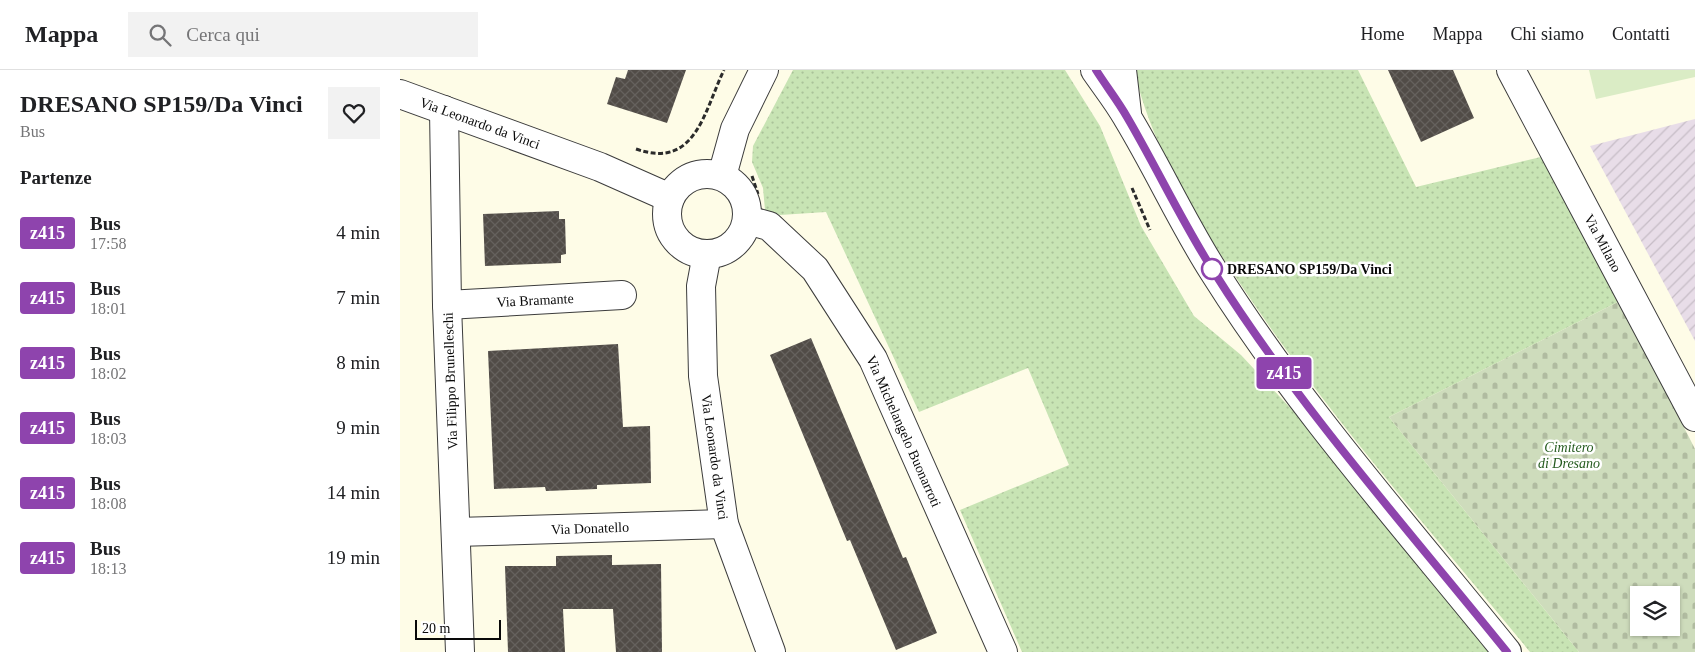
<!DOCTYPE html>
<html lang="it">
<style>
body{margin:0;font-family:Georgia,serif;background:#f2f2f2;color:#202124;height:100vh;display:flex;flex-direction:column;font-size:19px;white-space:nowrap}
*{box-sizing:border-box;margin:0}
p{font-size:16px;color:#757577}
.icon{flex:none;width:28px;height:28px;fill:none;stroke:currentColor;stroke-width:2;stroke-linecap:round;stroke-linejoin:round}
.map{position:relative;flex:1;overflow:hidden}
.details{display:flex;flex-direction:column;background:#fff;width:400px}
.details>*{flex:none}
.badge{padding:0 10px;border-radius:4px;font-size:18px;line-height:32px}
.controls{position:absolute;left:1230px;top:516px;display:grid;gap:10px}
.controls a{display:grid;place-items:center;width:50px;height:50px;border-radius:0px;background:#fff;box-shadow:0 1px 4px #0004;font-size:25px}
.scale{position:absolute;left:15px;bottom:12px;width:86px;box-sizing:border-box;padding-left:5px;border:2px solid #090909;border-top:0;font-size:14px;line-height:18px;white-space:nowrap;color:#090909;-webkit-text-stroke:4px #fff;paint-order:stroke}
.map>.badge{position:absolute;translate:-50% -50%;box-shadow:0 0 0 2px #fff}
h2{padding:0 20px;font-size:19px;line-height:45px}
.round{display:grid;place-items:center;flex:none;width:52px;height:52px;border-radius:0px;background:#f2f2f2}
.headline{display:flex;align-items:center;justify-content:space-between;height:85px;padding:0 20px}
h1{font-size:24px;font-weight:700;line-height:38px}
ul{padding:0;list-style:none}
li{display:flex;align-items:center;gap:15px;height:65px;padding:0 20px}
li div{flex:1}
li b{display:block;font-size:19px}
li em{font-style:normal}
li .badge{min-width:55px;font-weight:700;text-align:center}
header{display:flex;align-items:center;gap:30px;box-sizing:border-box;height:70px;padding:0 25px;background:#fff;border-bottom:1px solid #e0e0e0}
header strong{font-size:24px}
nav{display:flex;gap:28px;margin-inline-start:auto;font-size:18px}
.search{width:350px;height:45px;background:#f2f2f2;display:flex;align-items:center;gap:12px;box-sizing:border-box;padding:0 18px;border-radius:0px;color:#757577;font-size:19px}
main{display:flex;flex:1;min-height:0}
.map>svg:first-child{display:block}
.industrial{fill:url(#industrial-furrows)}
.grass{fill:url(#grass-dots)}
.cemetery{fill:url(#cemetery-stones);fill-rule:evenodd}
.pitch{fill:#daecc5}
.building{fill:url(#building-cross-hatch)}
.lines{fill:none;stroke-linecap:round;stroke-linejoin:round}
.minor-casing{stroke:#3c3c3c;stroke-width:30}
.tertiary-casing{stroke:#3c3c3c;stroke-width:30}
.path{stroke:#2b2b2b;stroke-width:3;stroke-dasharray:5 2.5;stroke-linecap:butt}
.minor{stroke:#fff;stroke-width:28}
.tertiary{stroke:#fff;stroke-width:28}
.line-casing{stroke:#fff;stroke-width:11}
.line{stroke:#8e44ad;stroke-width:8}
.stop-dot{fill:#fff;stroke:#8e44ad;stroke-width:2.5}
.labels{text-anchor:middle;stroke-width:5;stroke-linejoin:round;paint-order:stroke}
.street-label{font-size:14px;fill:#090909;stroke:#fff}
.stop-label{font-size:14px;font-weight:bold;fill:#090909;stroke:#fff;text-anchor:start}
.park-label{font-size:14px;font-style:italic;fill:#255b1f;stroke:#fff}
</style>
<header>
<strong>Mappa</strong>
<div class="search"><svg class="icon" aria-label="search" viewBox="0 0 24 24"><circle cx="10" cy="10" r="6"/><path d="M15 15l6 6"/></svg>Cerca qui</div>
<nav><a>Home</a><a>Mappa</a><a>Chi siamo</a><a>Contatti</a></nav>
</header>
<main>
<section class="details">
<div class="headline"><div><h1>DRESANO SP159/Da Vinci</h1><p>Bus</p></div><a class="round"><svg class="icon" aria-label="heart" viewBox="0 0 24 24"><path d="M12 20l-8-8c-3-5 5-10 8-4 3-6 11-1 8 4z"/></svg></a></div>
<h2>Partenze</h2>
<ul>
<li><span class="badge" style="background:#8e44ad;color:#fff">z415</span><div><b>Bus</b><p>17:58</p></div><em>4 min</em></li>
<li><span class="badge" style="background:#8e44ad;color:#fff">z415</span><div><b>Bus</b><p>18:01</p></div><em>7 min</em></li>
<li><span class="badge" style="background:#8e44ad;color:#fff">z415</span><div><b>Bus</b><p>18:02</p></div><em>8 min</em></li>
<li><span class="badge" style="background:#8e44ad;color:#fff">z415</span><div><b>Bus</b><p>18:03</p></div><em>9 min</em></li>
<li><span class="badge" style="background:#8e44ad;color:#fff">z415</span><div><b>Bus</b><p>18:08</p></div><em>14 min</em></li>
<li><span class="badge" style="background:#8e44ad;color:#fff">z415</span><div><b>Bus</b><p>18:13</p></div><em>19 min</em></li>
</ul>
</section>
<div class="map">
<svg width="1295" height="582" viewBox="0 0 1295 582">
<defs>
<pattern id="industrial-furrows" width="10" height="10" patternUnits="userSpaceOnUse" patternTransform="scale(1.25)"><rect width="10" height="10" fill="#e8dde8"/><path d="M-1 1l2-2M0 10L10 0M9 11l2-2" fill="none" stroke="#c6bcc6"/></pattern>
<pattern id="grass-dots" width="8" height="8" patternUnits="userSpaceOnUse" patternTransform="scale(1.25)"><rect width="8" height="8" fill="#c8e4b4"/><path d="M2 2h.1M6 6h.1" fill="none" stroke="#aac299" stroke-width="1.8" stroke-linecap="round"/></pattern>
<pattern id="cemetery-stones" width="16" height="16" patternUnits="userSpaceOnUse" patternTransform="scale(1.25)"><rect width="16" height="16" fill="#cedcbc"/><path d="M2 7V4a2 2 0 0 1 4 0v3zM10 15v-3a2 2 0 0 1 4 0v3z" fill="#b0bba0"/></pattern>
<pattern id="building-cross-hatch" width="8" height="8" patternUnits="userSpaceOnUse" patternTransform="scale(1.25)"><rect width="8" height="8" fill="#514c47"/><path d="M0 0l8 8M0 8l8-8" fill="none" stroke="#65615d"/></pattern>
</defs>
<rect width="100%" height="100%" fill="#fefce7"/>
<polygon class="industrial" points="1295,49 1295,271 1190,76"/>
<g class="grass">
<polygon points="393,0 665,0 700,56 741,156 794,246 841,285 894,342 1090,582 622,582 560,440 669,395 628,298 519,342 426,142 380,145 365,140 363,118 352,92 353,76"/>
<path d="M734,0h224l58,117 129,-31 75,145 -231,116 190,235h-49c-99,-121 -204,-239 -291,-370 -44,-65 -87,-135 -105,-212z"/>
</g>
<path class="cemetery" d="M1220,231l75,148v203h-116l-190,-235zM1239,525h32v33h-32z"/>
<polygon class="pitch" points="1189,0 1295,0 1295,7 1196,29"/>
<g class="building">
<polygon points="228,0 286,0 267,53 207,34 216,7 225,9"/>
<polygon points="988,0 1053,0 1074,48 1021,72"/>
<polygon points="159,141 159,149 165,149 166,184 161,185 161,193 85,196 83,144"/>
<polygon points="411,268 503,488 506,487 537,563 496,580 450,470 447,471 370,285"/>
<polygon points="218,274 223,357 250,356 251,413 197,415 197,419 146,421 145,417 94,419 88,281"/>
<polygon points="212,485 212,495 261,494 262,582 216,582 213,539 163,539 165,582 108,582 105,496 156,496 156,486"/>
</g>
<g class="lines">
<g class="minor-casing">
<g id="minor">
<polyline points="1111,0 1295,347"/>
<polyline points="0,24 200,97 270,128"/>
<polyline points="44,40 47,235 60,582"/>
<circle cx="307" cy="144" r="40"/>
<polyline points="322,106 335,59 364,0"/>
<polyline points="347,150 369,156 415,199 473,289 603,582"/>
<polyline points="307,184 301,216 303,306 324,454 371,582"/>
<polyline points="47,235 222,225"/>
<polyline points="56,462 324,454"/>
</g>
</g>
<g class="tertiary-casing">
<g id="tertiary">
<path d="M695,0c11,16 23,31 32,47 31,51 55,105 87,155 85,135 193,256 293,380"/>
<polyline points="722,0 727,43"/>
</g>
</g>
<g class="path">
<path d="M236,79c60,21 68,-38 88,-79"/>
<polyline points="352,106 358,124"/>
<polyline points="732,118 750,160"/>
</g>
<use href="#minor" class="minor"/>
<use href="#tertiary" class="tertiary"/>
</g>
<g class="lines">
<g class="line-casing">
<path id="line" d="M696,0c10,16 22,31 31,47 30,51 55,105 87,155 85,135 193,256 293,380"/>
</g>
<use href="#line" class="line"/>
</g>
<circle class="stop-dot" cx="812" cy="199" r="10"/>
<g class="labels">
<g class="street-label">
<text transform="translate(80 53) rotate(20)" y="5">Via Leonardo da Vinci</text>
<text transform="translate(1203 173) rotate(62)" y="5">Via Milano</text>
<text transform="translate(135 230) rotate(-3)" y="5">Via Bramante</text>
<text transform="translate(50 311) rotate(-92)" y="5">Via Filippo Brunelleschi</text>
<text transform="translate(504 361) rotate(66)" y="5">Via Michelangelo Buonarroti</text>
<text transform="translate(315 387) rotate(82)" y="5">Via Leonardo da Vinci</text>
<text transform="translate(190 458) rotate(-2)" y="5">Via Donatello</text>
</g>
<g class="stop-label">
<text x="827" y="204">DRESANO SP159/Da Vinci</text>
</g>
<g class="park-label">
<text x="1169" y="382">Cimitero<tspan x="1169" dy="16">di Dresano</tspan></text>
</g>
</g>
</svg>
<div class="controls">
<a><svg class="icon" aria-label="layers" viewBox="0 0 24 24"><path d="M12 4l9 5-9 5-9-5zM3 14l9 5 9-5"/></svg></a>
</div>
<div class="scale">20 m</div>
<b class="badge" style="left:884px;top:303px;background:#8e44ad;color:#fff">z415</b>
</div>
</main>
